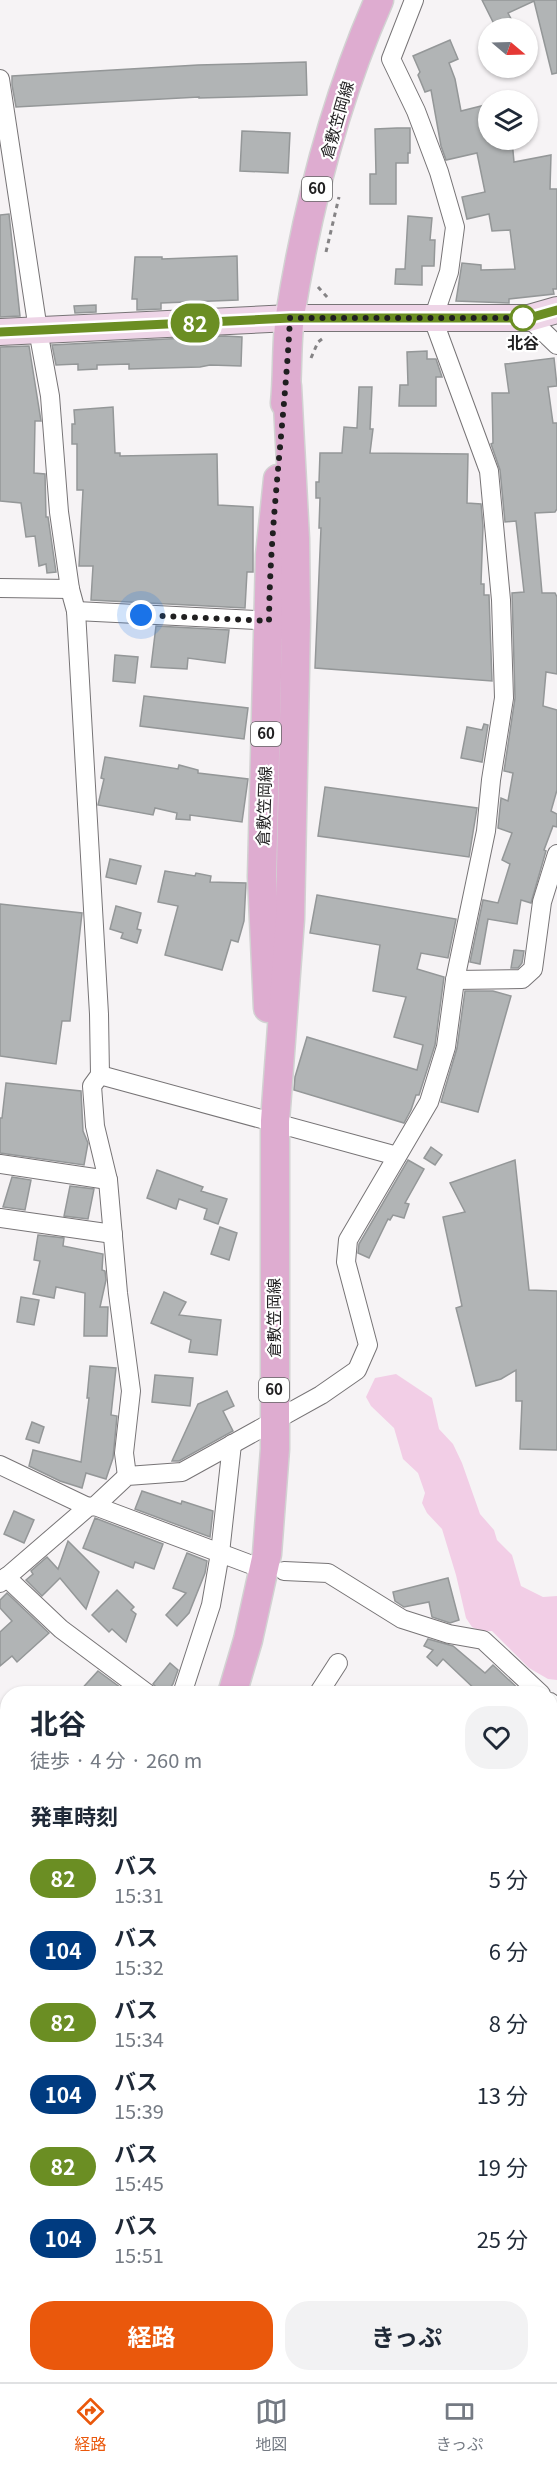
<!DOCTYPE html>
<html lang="ja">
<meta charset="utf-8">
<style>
body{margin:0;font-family:Georgia,"Noto Sans JP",serif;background:#f2f2f3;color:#1f2937;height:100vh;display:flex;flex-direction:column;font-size:22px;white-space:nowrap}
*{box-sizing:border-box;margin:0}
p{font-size:20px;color:#747a83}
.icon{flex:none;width:33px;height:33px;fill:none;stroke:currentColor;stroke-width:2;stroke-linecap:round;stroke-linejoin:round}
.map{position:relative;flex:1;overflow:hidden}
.side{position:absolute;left:0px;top:1686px;width:558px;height:696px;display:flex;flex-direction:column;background:#fff;border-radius:24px 24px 0 0;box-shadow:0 2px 4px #0004}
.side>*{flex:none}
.badge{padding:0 12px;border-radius:20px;font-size:21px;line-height:39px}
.needle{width:39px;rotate:109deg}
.tools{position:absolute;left:478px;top:18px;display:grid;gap:12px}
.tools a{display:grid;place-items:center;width:60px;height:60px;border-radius:50%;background:#fff;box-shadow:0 2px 4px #0004;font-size:30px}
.you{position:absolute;width:30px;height:30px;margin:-15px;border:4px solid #fff;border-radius:50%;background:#1a73e8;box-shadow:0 0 0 9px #1a73e833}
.map>.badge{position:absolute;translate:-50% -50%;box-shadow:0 0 0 3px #fff}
h2{padding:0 30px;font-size:22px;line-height:54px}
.round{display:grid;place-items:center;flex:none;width:63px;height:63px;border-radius:24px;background:#f2f2f3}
.head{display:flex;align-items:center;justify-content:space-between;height:102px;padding:0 30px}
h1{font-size:28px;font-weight:700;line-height:45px}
.cta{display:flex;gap:12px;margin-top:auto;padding:12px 30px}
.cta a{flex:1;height:69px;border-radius:24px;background:#ea580c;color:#fff;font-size:24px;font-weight:700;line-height:69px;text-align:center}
.cta a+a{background:#f2f2f3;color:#1f2937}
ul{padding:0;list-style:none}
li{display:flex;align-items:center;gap:18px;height:72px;padding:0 30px}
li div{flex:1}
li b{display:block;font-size:22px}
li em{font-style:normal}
li .badge{min-width:66px;font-weight:700;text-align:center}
.menu{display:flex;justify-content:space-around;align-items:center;height:84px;border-top:2px solid #e0e1e3;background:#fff;font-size:16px;color:#747a83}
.menu a{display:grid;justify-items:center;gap:3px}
.menu .current{color:#ea580c}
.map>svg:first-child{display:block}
.green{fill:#f2cee6}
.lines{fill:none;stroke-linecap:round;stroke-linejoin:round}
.stream{stroke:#b48aa7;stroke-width:5}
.building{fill:#b1b4b5;stroke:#949798;stroke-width:1.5}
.minor-casing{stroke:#777476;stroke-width:20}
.secondary-casing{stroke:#777476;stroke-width:28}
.primary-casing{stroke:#d2d2d2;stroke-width:31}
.path{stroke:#858385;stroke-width:3;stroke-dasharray:4.5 4.5;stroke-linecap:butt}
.minor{stroke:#fff;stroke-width:18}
.secondary{stroke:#eed5e7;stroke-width:26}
.primary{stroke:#deacd0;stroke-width:28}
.line-casing{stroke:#fff;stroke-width:14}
.line{stroke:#6b8e23;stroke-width:9}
.walk{stroke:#201f20;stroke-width:6;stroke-dasharray:0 10.8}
.stop-dot{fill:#fff;stroke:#6b8e23;stroke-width:3}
.labels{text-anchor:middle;stroke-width:4.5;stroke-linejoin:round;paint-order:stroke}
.shield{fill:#fff;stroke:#636263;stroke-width:1.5}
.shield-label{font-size:15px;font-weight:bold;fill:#201f20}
.street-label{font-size:16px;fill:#201f20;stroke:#fff}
.stop-label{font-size:16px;font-weight:bold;fill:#201f20;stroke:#fff}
</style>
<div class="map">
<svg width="557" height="2382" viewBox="0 0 557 2382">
<rect width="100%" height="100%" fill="#f6f3f5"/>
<polygon class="green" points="396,1374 432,1398 439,1429 453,1444 462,1463 480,1514 494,1530 497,1540 512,1555 521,1586 543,1597 557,1596 557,1680 548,1679 529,1668 492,1631 481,1631 472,1627 466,1618 456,1575 442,1529 427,1513 422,1503 425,1493 418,1473 403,1459 394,1428 371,1406 366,1397 375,1378"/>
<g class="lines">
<g class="stream">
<polyline points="0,1939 8,1947"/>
<polyline points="387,2374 393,2382"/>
</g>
</g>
<g class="building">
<polygon points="482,0 557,0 557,73 552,74 534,1 508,13 516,28 496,28"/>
<polygon points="450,40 458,59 449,63 455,79 461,111 489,104 489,140 512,140 514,162 551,155 550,189 557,189 557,289 553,289 554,294 509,299 509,303 456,301 462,263 481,265 481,270 515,269 510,230 492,231 489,214 467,219 462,197 485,192 477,153 446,160 441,146 431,90 425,92 418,75 420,72 413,56"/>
<polygon points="306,62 307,95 199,98 199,97 16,107 12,85 12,76 198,65"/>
<polygon points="397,128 410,128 410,153 408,153 408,163 396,163 396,204 370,204 370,174 376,174 375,129"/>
<polygon points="242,131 290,133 288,173 240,171"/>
<polygon points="9,214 20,316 0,317 0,215"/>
<polygon points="408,216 432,218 430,240 435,240 434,266 422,266 422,285 395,284 396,269 405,269"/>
<polygon points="237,256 238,300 161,303 161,309 137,310 137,299 132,299 135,257 162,257 162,259"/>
<polygon points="96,305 96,312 75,313 74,306"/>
<polygon points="225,336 242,337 241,366 210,365 200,367 129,369 129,364 97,365 97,369 78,370 78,364 56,365 52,345"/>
<polygon points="29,346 41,421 35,421 34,473 45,474 46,517 48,517 56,572 47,573 46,564 39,566 35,536 26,537 21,503 0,501 0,347"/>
<polygon points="427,351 427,359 436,359 442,377 436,377 436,406 399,406 400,385 408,385 407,352"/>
<polygon points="554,358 557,386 548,387 553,423 557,423 557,509 555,512 535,513 542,593 555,593 557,597 557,674 546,672 543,706 557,710 557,790 551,811 557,814 557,827 553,826 544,850 546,851 531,903 521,900 517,924 488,919 480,964 470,962 483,900 498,903 510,864 502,860 512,833 498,828 501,798 508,801 513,773 504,771 515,698 512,593 524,592 516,521 505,522 500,470 491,444 493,443 492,393 509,393 505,364"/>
<polygon points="359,387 372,387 370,429 373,429 370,453 468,454 467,503 481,504 483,526 481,584 484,584 484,595 489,595 492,681 315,668 321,528 319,528 320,498 316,498 316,482 319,482 320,453 342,453 344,427 357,428"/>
<polygon points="113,407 115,453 120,453 120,456 217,454 218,505 253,507 253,572 247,572 245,608 91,600 93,566 79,566 83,490 77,490 77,444 72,444 72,424 75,424 74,410"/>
<polygon points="156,626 229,630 225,663 188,658 187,669 151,667"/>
<polygon points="115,655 138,657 135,683 113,681"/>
<polygon points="144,696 248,708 244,739 140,726"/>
<polygon points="484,724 488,725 482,762 461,758 467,727 482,730"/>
<polygon points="105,757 178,769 179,765 198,770 198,773 248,779 242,822 190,815 190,820 176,819 177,813 155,808 153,815 98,805 104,779 101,778"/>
<polygon points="325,787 477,808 469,857 318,836"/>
<polygon points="110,859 141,866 136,884 106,877"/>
<polygon points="165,871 195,876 196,873 211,876 210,882 246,883 244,921 238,942 231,940 222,970 165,955 178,906 158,902"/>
<polygon points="317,895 456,919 448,958 421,953 417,969 444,977 435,1045 419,1095 416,1095 411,1110 404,1123 294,1090 295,1077 307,1037 417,1070 423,1045 394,1037 406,997 373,991 380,945 310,933"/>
<polygon points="0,904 82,913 70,1021 62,1021 56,1064 0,1056"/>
<polygon points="116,906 141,913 137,929 141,930 137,943 121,938 123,933 110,929"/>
<polygon points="514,950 524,951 522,963 518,968 511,968"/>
<polygon points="465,991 493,991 511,996 478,1112 441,1102 457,1048"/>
<polygon points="6,1083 81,1091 83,1131 88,1143 84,1165 0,1153 0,1118 2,1118"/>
<polygon points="431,1147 442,1155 435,1165 424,1158"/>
<polygon points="408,1160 424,1169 405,1203 409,1204 404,1218 393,1215 390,1220 388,1219 369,1258 358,1253 359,1244"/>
<polygon points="515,1160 529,1290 557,1291 557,1450 520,1449 522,1401 516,1401 516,1370 501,1379 476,1386 456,1308 462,1306 443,1217 465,1212 450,1183"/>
<polygon points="157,1170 203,1187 201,1191 227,1199 218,1224 204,1219 207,1209 179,1199 176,1209 147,1198"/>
<polygon points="12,1177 31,1180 25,1210 3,1207"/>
<polygon points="70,1186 94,1189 88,1219 64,1216"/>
<polygon points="220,1227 237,1233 229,1260 211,1254"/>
<polygon points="38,1235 64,1238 63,1246 103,1254 102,1270 105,1271 106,1280 100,1307 108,1307 107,1336 84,1336 85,1293 56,1287 54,1298 33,1294 40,1261 34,1260"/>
<polygon points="164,1292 186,1302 179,1315 221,1320 217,1355 189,1352 191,1340 151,1323"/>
<polygon points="21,1297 39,1300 34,1325 17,1322"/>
<polygon points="90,1366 116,1368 111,1415 117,1416 113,1458 106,1479 86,1473 82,1488 60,1481 29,1466 33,1450 81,1462 89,1398 87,1398"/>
<polygon points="155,1375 193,1378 190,1406 152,1402"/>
<polygon points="227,1391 234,1406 223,1411 233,1431 179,1461 172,1461 198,1404"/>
<polygon points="32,1422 44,1427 39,1443 26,1439"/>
<polygon points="142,1491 181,1504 182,1501 213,1511 210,1537 135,1509"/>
<polygon points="14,1511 34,1520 24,1543 4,1534"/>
<polygon points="95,1518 163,1544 154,1569 135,1562 133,1568 83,1548"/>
<polygon points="68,1541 99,1572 86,1609 60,1578 42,1596 26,1580 33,1574 31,1571 47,1557 58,1569"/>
<polygon points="187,1553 207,1561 205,1573 189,1613 177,1626 166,1615 186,1593 173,1588"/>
<polygon points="448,1578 459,1620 450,1623 432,1617 429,1602 404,1607 395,1601 393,1592"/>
<polygon points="117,1590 134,1607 131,1610 136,1614 126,1642 112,1629 109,1632 92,1615"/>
<polygon points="7,1593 49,1633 17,1662 12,1656 0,1666 0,1632 12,1621 0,1608 0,1600"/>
<polygon points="428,1639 453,1646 485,1673 493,1665 524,1694 480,1694 443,1659 437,1666 427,1657 433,1650 424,1646"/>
<polygon points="170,1663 178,1670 173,1684 166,1694 163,1694 153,1684"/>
<polygon points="98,1671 121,1688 116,1694 77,1694"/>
</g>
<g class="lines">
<g class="minor-casing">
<g id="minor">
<polyline points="0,79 38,330 50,396 59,512 70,589 76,611 99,1014 100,1075 92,1086 95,1126 108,1180 118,1293 131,1391 124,1453 127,1476"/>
<polyline points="529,318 557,345"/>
<polyline points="0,588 70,589"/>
<polyline points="76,611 278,621"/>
<polyline points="455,980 522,979 533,969 542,902 557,854"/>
<polyline points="100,1075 397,1156"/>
<polyline points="0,1164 108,1180"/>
<polyline points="0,1218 113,1234"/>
<polyline points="0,1465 88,1507"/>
<polyline points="95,1506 252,1565"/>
<polyline points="284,1571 328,1573 402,1619 449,1634 483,1640 541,1694"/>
<polyline points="6,1577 61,1629 148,1694"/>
<polyline points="0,1583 88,1507 95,1506 127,1476 182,1472 321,1395 357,1370 368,1345 346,1262 348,1240 429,1102 446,1047 455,980 486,831 491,780 504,698 501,600 489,471 433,319 449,272 455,227 439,172 416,111 391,59 414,0"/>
<polyline points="182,1694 211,1605 220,1553 232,1444"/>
<polyline points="318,1694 338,1663"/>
<polyline points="550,1702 557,1708"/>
<polyline points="0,1919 8,1927"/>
<polyline points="0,2083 8,2097"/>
<polyline points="550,2121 557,2115"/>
<polyline points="550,2351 557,2346"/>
<polyline points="177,2374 189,2382"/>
<polyline points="403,2374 410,2382"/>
<polyline points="514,2382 523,2374"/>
</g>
</g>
<g class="secondary-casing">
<g id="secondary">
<polyline points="0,332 290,318 529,318 557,310"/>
<polyline points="0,2160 8,2170"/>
<polyline points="148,2374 154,2382"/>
</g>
</g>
<g class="primary-casing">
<g id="primary">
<path d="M285,403c3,-28 1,-58 5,-87 17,-107 45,-216 89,-316"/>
<polyline points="268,1008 262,877 270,555 278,479"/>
<polyline points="232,1694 248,1640 267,1554 275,1449 275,1121 290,919 296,621 295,539 287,386"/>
<polyline points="0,2040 8,2031"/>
</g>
</g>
<g class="path">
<polyline points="326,252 339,197"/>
<polyline points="318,287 328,298"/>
<polyline points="311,358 318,342 322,339"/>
</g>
<use href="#minor" class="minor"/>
<use href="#secondary" class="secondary"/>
<use href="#primary" class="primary"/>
</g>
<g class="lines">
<g class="line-casing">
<polyline id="line" points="0,332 290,318 529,318 557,310"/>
</g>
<use href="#line" class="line"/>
<path class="walk" d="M141,615l128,6c1,-101 16,-202 21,-303h233"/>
</g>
<circle class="stop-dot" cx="523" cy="318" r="12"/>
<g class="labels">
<g class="shield">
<rect x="302" y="177" width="30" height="24" rx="4.5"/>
<rect x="251" y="722" width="30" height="24" rx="4.5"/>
<rect x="259" y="1378" width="30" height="24" rx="4.5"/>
</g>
<g class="shield-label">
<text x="317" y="194">60</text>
<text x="266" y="739">60</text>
<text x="274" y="1395">60</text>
</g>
<g class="street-label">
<text transform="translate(337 120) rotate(-74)" y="6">倉敷笠岡線</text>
<text transform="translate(264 806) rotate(-88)" y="6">倉敷笠岡線</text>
<text transform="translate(274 1318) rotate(-90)" y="6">倉敷笠岡線</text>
</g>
<g class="stop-label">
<text x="523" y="349">北谷</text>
</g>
</g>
</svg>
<div class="tools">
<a><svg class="needle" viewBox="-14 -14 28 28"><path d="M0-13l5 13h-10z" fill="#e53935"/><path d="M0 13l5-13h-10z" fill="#747a83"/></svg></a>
<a><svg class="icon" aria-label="layers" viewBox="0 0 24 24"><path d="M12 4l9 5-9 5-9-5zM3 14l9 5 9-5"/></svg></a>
</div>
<div class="you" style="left:141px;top:615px"></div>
<b class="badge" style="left:195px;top:323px;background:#6b8e23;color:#fff">82</b>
<section class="side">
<div class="head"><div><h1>北谷</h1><p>徒歩 · 4 分 · 260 m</p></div><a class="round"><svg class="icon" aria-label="heart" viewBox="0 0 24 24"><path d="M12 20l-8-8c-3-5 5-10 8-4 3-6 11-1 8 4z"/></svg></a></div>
<h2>発車時刻</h2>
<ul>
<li><span class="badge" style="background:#6b8e23;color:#fff">82</span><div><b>バス</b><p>15:31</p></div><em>5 分</em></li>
<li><span class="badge" style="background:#003b80;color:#fff">104</span><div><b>バス</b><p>15:32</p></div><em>6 分</em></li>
<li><span class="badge" style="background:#6b8e23;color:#fff">82</span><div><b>バス</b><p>15:34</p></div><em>8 分</em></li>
<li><span class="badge" style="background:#003b80;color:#fff">104</span><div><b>バス</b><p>15:39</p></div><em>13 分</em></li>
<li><span class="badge" style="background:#6b8e23;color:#fff">82</span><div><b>バス</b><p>15:45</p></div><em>19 分</em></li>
<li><span class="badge" style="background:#003b80;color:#fff">104</span><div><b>バス</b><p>15:51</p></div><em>25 分</em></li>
</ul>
<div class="cta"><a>経路</a><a>きっぷ</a></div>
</section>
</div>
<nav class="menu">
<a class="current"><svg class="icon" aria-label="directions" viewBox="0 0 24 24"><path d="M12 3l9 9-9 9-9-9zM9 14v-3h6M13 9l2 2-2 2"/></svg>経路</a>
<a><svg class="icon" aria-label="map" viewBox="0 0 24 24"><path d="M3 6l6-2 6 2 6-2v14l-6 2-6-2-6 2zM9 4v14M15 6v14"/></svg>地図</a>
<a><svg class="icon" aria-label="tickets" viewBox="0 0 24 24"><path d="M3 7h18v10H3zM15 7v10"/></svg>きっぷ</a>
</nav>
